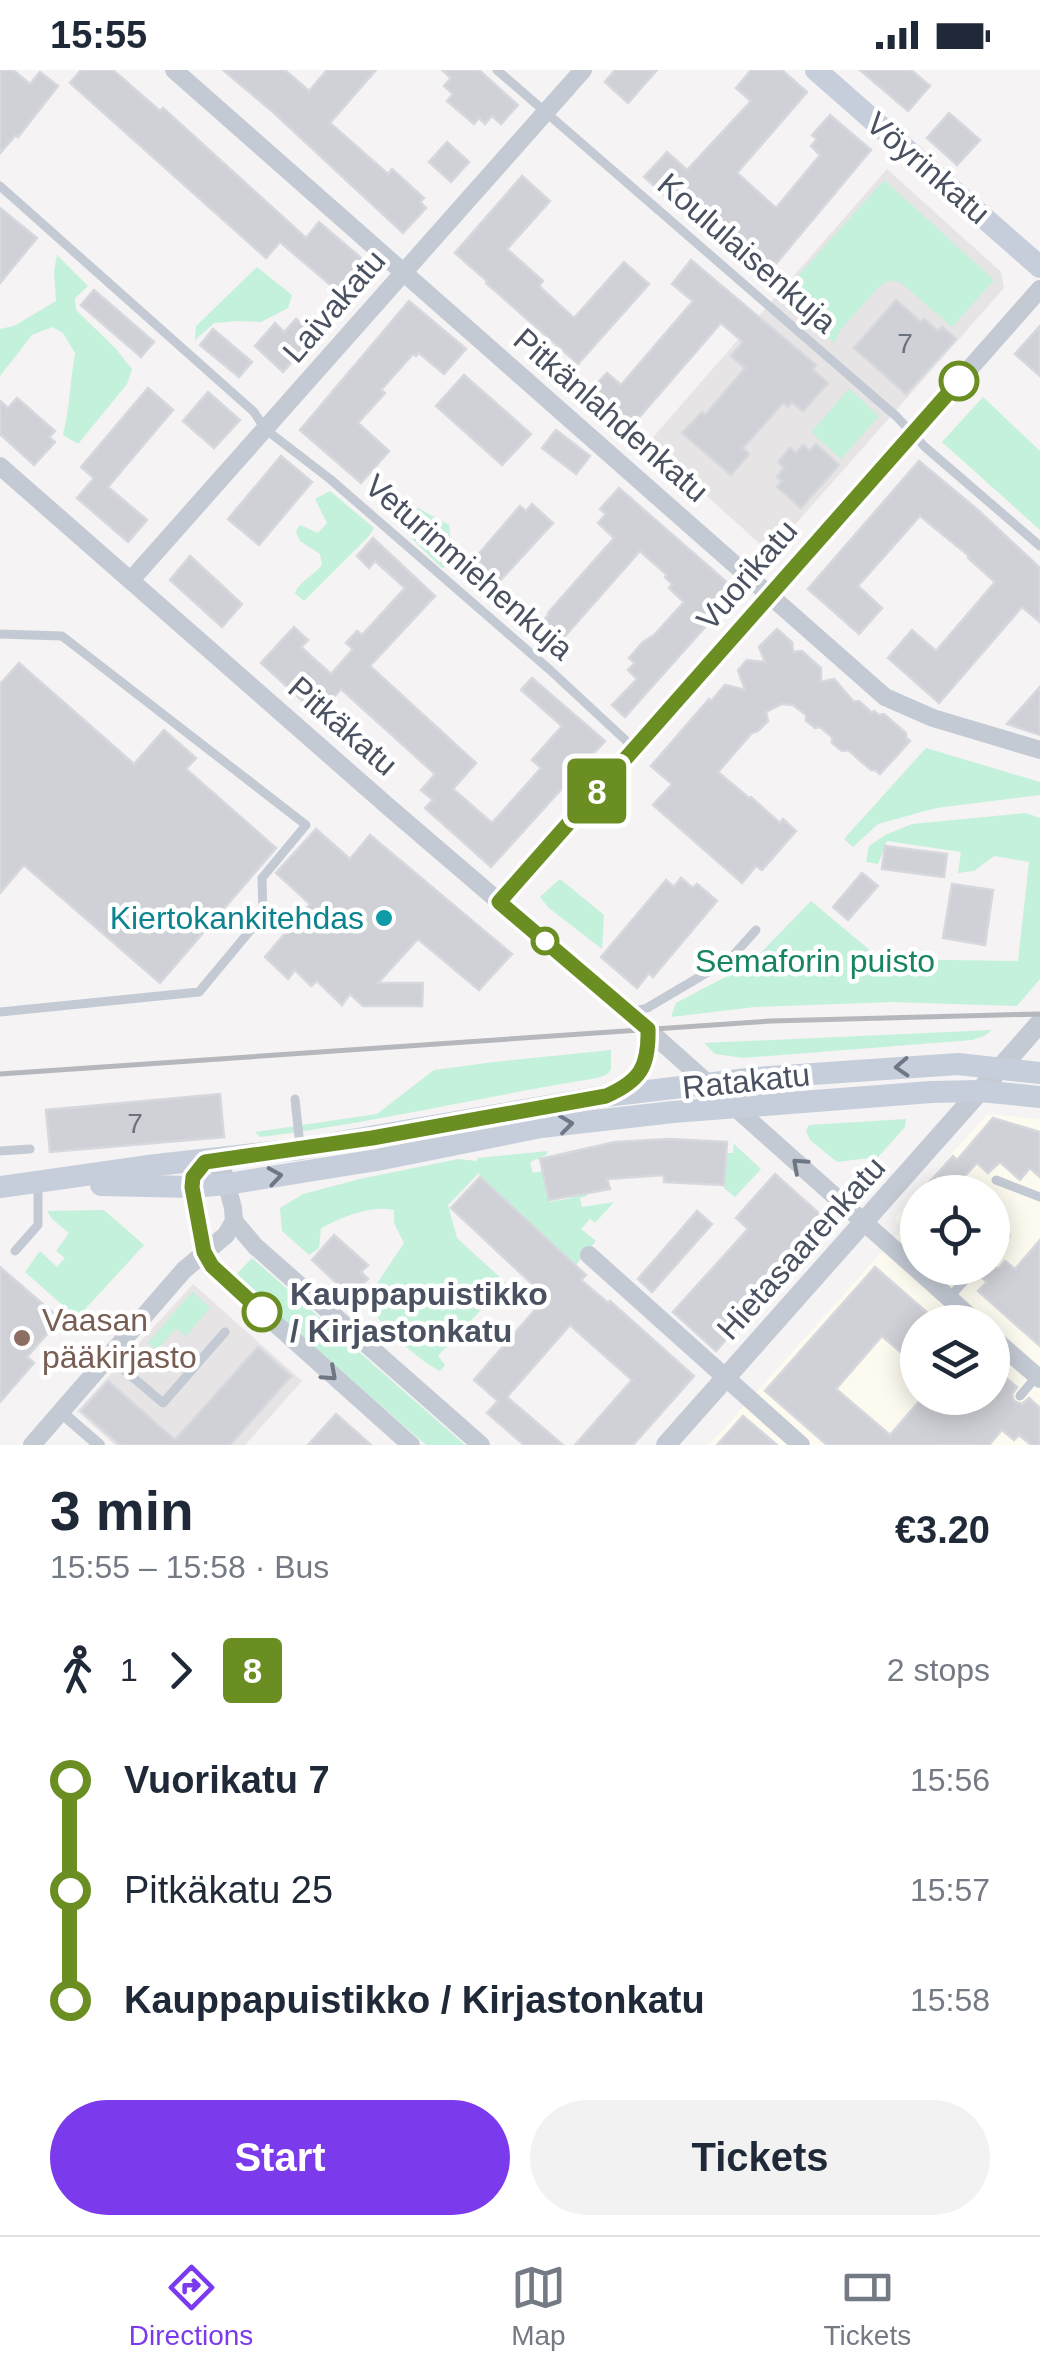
<!DOCTYPE html>
<meta charset="utf-8">
<style>
body{margin:0;font-family:Arial,sans-serif;background:#f2f2f3;color:#1f2937;height:100vh;display:flex;flex-direction:column;font-size:38px;white-space:nowrap}
*{box-sizing:border-box;margin:0}
p{font-size:32px;color:#747a83}
.icon{flex:none;width:55px;height:55px;fill:none;stroke:currentColor;stroke-width:2;stroke-linecap:round;stroke-linejoin:round}
.map{position:relative;height:1375px;overflow:hidden}
.sheet{display:flex;flex-direction:column;background:#fff;flex:1}
.sheet>*{flex:none}
.badge{padding:0 20px;border-radius:8px;font-size:35px;line-height:65px}
.tools{position:absolute;left:900px;top:1105px;display:grid;gap:20px}
.tools a{display:grid;place-items:center;width:110px;height:110px;border-radius:50%;background:#fff;box-shadow:0 5px 25px #0003;font-size:50px}
.map>.badge{position:absolute;translate:-50% -50%;box-shadow:0 0 0 5px #fff}
.legs{display:flex;align-items:center;gap:15px;height:110px;padding:0 50px;font-size:32px}
.legs p{margin-inline-start:auto}
.head{display:flex;align-items:center;justify-content:space-between;height:170px;padding:0 50px}
h1{font-size:55px;font-weight:600;line-height:75px}
.primary-button{display:flex;gap:20px;margin-top:auto;padding:20px 50px}
.primary-button a{flex:1;height:115px;border-radius:60px;background:#7c3aed;color:#fff;font-size:40px;font-weight:600;line-height:115px;text-align:center}
.primary-button a+a{background:#f2f2f3;color:#1f2937}
ul{padding:0 50px;list-style:none}
li{display:flex;align-items:center;gap:35px;height:110px;font-size:38px}
li i{display:grid;place-items:center;width:15px;height:100%;margin:0 12px;background:currentColor}
li i::after{content:'';width:25px;height:25px;margin:-12px;border:8px solid;border-radius:50%;background:#fff}
li p{margin-inline-start:auto}
li:first-child i{background:linear-gradient(#0000 50%,currentColor 0)}
li:last-child i{background:linear-gradient(currentColor 50%,#0000 0)}
.status{display:flex;justify-content:space-between;align-items:center;height:70px;padding:0 50px;background:#fff;direction:ltr}
.status svg{height:28px;fill:currentColor}
.tabs{display:flex;justify-content:space-around;align-items:center;height:140px;border-top:2px solid #e0e1e3;background:#fff;font-size:28px;color:#747a83}
.tabs a{display:grid;justify-items:center;gap:5px}
.tabs .selected{color:#7c3aed}
.map>svg:first-child{display:block}
.commercial{fill:#fdfbef;fill-rule:evenodd}
.education{fill:#e6e4e5}
.green{fill:#c3f1db}
.building{fill:#cfd1d7;stroke:#d7d8de;stroke-width:2.5}
.lines{fill:none;stroke-linecap:round;stroke-linejoin:round}
.service{stroke:#c4cad4;stroke-width:9}
.pedestrian{stroke:#c4cad4;stroke-width:12}
.minor{stroke:#c4cad4;stroke-width:18}
.tertiary{stroke:#c4cad4;stroke-width:20}
.secondary{stroke:#c6cddb;stroke-width:22}
.rail{stroke:#b5b7bd;stroke-width:5}
.oneway{stroke:#6f7786}
.oneway2{stroke:#6f7684}
.line-1-casing{stroke:#fff;stroke-width:22}
.line-1{stroke:#6b8e23;stroke-width:15}
.stop-1-dot{fill:#fff;stroke:#6b8e23;stroke-width:5}
.culture-dot{fill:#0f9aa8;stroke:#fff;stroke-width:4}
.education-dot{fill:#8d6e63;stroke:#fff;stroke-width:4}
.labels{text-anchor:middle;stroke-width:9;stroke-linejoin:round;paint-order:stroke}
.number-label{font-size:28px;fill:#6b727e}
.street-label{font-size:32px;fill:#4a5261;stroke:#fff}
.culture-label{font-size:32px;fill:#0d838f;stroke:#fff;text-anchor:end}
.park-label{font-size:32px;fill:#17855f;stroke:#fff}
.stop-label{font-size:32px;font-weight:bold;fill:#4a5261;stroke:#fff;text-anchor:start}
.education-label{font-size:32px;fill:#785e54;stroke:#fff;text-anchor:start}
</style>
<div class="status"><b>15:55</b><svg viewBox="0 0 49 12"><path d="M0 12V9h3v3zM5 12V6h3v6zM10 12V3h3v9zM15 12V0h3v12zM26 1h20v11H26zM47 4h2v5h-2z"/></svg></div>
<div class="map">
<svg width="1040" height="1375" viewBox="0 0 1040 1375">
<rect width="100%" height="100%" fill="#f5f3f3"/>
<path class="commercial" d="M987,1044l53,5v326h-331l193,-216 -7,-11 23,-25v75h74v-76h-74zM918,1252h74v76h-74z"/>
<g class="education">
<polygon points="887,99 1001,202 1004,218 770,483 648,373"/>
<polygon points="193,1214 302,1311 245,1375 115,1375 77,1341"/>
</g>
<g class="green">
<polygon points="884,110 994,210 952,257 900,212 887,211 877,219 842,258 834,273 781,225"/>
<path d="M57,185l31,31 -13,12 1,12 39,38 17,21 -5,15 -49,60 -15,-9c7,-27 7,-54 12,-82l-12,-20 -11,-6 -20,8 -32,41v-47l14,-3 42,-25 -2,-30z"/>
<polygon points="257,197 292,225 288,238 261,252 237,251 214,253 195,270 196,256"/>
<polygon points="849,319 879,346 841,389 811,362"/>
<polygon points="983,327 1040,381 1040,460 942,372"/>
<path d="M330,421l44,37 -5,8 -65,65 -9,-8c4,-11 20,-19 27,-28l-2,-11 -20,-13 -4,-10 4,-6 18,8 9,-10 -12,-24z"/>
<polygon points="418,438 449,455 453,495 442,498 401,458 409,441"/>
<polygon points="926,678 1040,712 1040,725 936,738 878,754 853,777 844,769"/>
<polygon points="1026,743 1040,748 1040,909 1017,936 892,932 755,937 671,947 676,933 750,894 811,831 878,887 878,889 1018,891 1029,792 994,786 974,801 958,803 961,782 887,771 878,794 866,792 869,776 885,765 912,754"/>
<polygon points="560,809 604,845 602,879 549,838 540,827"/>
<polygon points="992,960 984,966 972,970 743,988 715,984 704,973"/>
<path d="M611,980v20l-5,5 -9,3c-112,18 -224,45 -337,59l-5,-5 122,-18 57,-44 60,-8z"/>
<polygon points="906,1049 905,1057 878,1087 837,1092 810,1070 806,1061 809,1055"/>
<polygon points="734,1074 761,1099 735,1127 724,1118 726,1083 733,1083"/>
<path d="M548,1081l-2,4 -16,7 3,11 10,-2 7,31 22,-4 -2,-9 14,-3 3,10 -7,2 2,9 32,-5 -19,21 -5,-4 -9,10 15,12 -21,25 -95,-89 -1,-4 -31,32 9,33 49,45 -68,73 7,9 -5,6c-24,-12 -58,-45 -73,-68l3,-9 34,-51 -10,-20v-13c-24,-5 -51,7 -73,18l-2,20 -10,7 -27,-24 -2,-23 23,-14 57,-15 98,-20 19,2v-3z"/>
<polygon points="104,1140 144,1175 77,1248 25,1202 40,1181 57,1197 65,1188 56,1181 69,1163 52,1149 47,1141"/>
<polygon points="252,1188 465,1375 426,1375 234,1207"/>
<polygon points="192,1222 210,1238 186,1266 176,1258 157,1280 148,1273"/>
</g>
<g class="building">
<polygon points="0,0 13,0 30,14 40,2 58,16 18,67 16,65 0,83"/>
<polygon points="81,0 113,0 160,41 163,38 306,168 319,152 374,199 348,230 280,172 266,188 70,13"/>
<polygon points="223,0 285,0 309,21 327,0 376,0 330,53 388,104 392,99 424,128 420,132 426,138 403,163 274,43"/>
<polygon points="442,0 479,0 518,35 501,54 492,46 485,54 479,48 474,54 447,31 453,24 444,16 451,8"/>
<polygon points="615,0 657,0 628,33 605,12"/>
<polygon points="751,0 782,0 807,22 737,103 776,138 820,85 811,76 817,69 812,65 830,45 871,80 774,196 778,200 765,215 644,107 667,82 687,100 751,31 736,18"/>
<polygon points="860,0 911,0 930,16 908,41"/>
<polygon points="949,43 980,70 957,95 927,68"/>
<polygon points="447,72 469,92 451,112 429,92"/>
<polygon points="522,106 550,131 507,179 543,211 539,216 574,248 624,192 649,214 578,294 486,213 487,211 455,183"/>
<polygon points="0,138 37,168 0,213"/>
<polygon points="691,190 816,295 813,300 828,313 803,341 792,332 788,337 783,333 743,378 749,384 731,405 682,363 702,342 705,345 745,298 731,286 743,272 721,253 629,359 588,323 607,303 621,315 693,231 672,214"/>
<polygon points="94,220 154,272 141,287 81,235"/>
<polygon points="896,230 921,252 924,249 938,261 942,257 956,269 906,324 854,278"/>
<polygon points="409,231 466,279 444,304 419,283 416,286 413,284 381,320 385,323 358,353 389,381 361,413 300,360"/>
<polygon points="296,249 315,266 283,302 255,276 275,253 284,262"/>
<polygon points="1040,256 1040,306 1015,284"/>
<polygon points="213,259 252,292 239,307 200,275"/>
<polygon points="464,305 531,364 502,395 436,336"/>
<polygon points="148,318 173,340 108,417 147,450 128,472 77,428 94,408 81,397"/>
<polygon points="208,322 240,350 214,378 183,351"/>
<polygon points="17,328 55,361 49,367 55,372 34,395 0,364 0,331 8,338"/>
<polygon points="556,360 590,386 576,404 542,378"/>
<polygon points="816,374 839,395 801,438 777,417 782,411 777,407 784,397 778,392 790,378 796,383 803,375 810,381"/>
<polygon points="281,386 312,412 259,475 228,449"/>
<polygon points="919,391 978,440 1040,498 1040,552 1022,537 939,633 888,588 912,560 936,581 995,512 968,488 969,486 920,446 858,516 882,538 859,564 808,519"/>
<polygon points="619,418 737,521 625,647 612,635 637,609 628,600 635,593 629,588 643,572 654,565 684,532 669,518 672,514 665,507 667,505 640,481 551,582 531,565 549,544 548,543 614,468 598,453 606,444 600,439"/>
<polygon points="532,434 553,453 487,525 468,507 481,493 475,488 520,436 526,441"/>
<polygon points="373,468 435,526 370,596 476,693 453,719 492,753 541,698 532,690 562,656 521,620 532,608 605,671 491,797 425,738 433,730 421,720 435,704 341,619 318,645 261,593 294,557 308,570 301,577 331,604 353,579 346,573 357,561 362,565 405,518 375,491 369,498 357,486"/>
<polygon points="190,486 242,534 222,557 170,510"/>
<polygon points="777,559 792,572 793,582 802,581 821,598 821,612 834,609 854,632 859,631 872,643 874,641 879,645 884,644 906,663 906,668 910,671 880,704 875,700 871,700 848,680 842,681 832,673 832,667 820,657 815,658 806,651 806,645 793,635 782,634 766,642 768,651 758,661 752,663 718,702 749,728 751,727 780,753 783,749 796,761 762,800 756,796 742,813 653,735 672,714 651,696 709,629 711,631 725,615 745,620 738,600 747,590 765,592 759,577"/>
<polygon points="19,593 134,694 164,660 196,688 186,699 276,778 160,913 24,795 0,823 0,614"/>
<polygon points="1040,617 1040,665 1007,654"/>
<polygon points="316,759 350,789 370,765 512,884 479,920 418,869 378,913 423,913 422,936 363,936 350,924 342,935 317,911 311,916 295,900 288,909 265,887 310,834 276,803"/>
<polygon points="885,776 947,784 944,807 882,799"/>
<polygon points="862,803 878,816 848,850 833,837"/>
<polygon points="681,808 693,818 697,814 717,831 653,907 649,903 637,918 601,887 666,810 674,817"/>
<polygon points="952,814 993,820 985,875 943,868"/>
<polygon points="220,1024 224,1067 50,1082 46,1040"/>
<polygon points="993,1048 1040,1062 1040,1107 1030,1098 1020,1110 1000,1092 988,1103 977,1093 950,1122 920,1122 953,1086 957,1090"/>
<polygon points="669,1069 727,1072 724,1115 664,1112 664,1105 607,1109 610,1119 549,1130 540,1089 615,1072"/>
<polygon points="775,1104 829,1152 716,1281 673,1242 748,1159 736,1148"/>
<polygon points="480,1107 586,1205 581,1210 608,1233 610,1231 694,1306 633,1375 575,1375 632,1310 570,1255 507,1327 563,1375 524,1375 487,1343 498,1331 474,1310 546,1227 451,1138"/>
<polygon points="697,1141 712,1154 652,1222 638,1209"/>
<polygon points="334,1165 368,1195 361,1202 368,1209 358,1219 351,1213 344,1220 312,1190"/>
<polygon points="1040,1170 1040,1276 978,1221 987,1212 980,1206 982,1198 999,1198 1005,1191 1015,1199"/>
<polygon points="0,1197 60,1249 27,1287 34,1293 0,1332"/>
<polygon points="875,1197 938,1252 918,1252 918,1297 882,1266 836,1319 890,1365 922,1328 992,1328 992,1296 1017,1317 1012,1324 1014,1331 1022,1334 1029,1328 1040,1338 1040,1375 1031,1375 1019,1365 1014,1370 1002,1360 989,1375 827,1375 765,1321"/>
<polygon points="258,1277 291,1306 230,1375 120,1375 81,1341 108,1311 175,1370"/>
<polygon points="336,1344 371,1375 308,1375"/>
<polygon points="743,1346 777,1375 717,1375"/>
</g>
<g class="lines">
<g class="service">
<polyline points="497,0 897,347 925,377 1040,476"/>
<polyline points="0,116 254,342 265,359 330,409 550,600 634,678"/>
<polyline points="0,564 62,566 306,755 262,808 263,845 199,922 0,942"/>
<polyline points="631,942 647,938 730,889 756,860"/>
<polyline points="295,1029 300,1076"/>
<polyline points="0,1081 30,1079"/>
<polyline points="996,1110 1040,1127"/>
<polyline points="992,1153 1006,1165 992,1179"/>
<polyline points="15,1181 38,1155 38,1114"/>
<polyline points="949,1228 974,1200"/>
<polyline points="109,1287 163,1333 225,1262"/>
<polyline points="1020,1326 1037,1306"/>
</g>
<polyline class="pedestrian" points="61,1342 99,1375"/>
<g class="minor">
<polyline points="174,0 885,627 933,648 1040,680"/>
<polyline points="0,396 391,739 629,943 976,1252"/>
<polyline points="131,510 583,0"/>
<polyline points="499,832 1040,219"/>
<path d="M613,1023c28,-13 36,-34 35,-64"/>
<polyline points="211,1091 224,1104 233,1138 234,1151 255,1176 481,1375"/>
<polyline points="205,1092 193,1107 192,1117 204,1182 212,1197 411,1375"/>
<polyline points="589,1185 801,1375"/>
<polyline points="992,1267 1040,1309"/>
<polyline points="32,1375 184,1200 226,1165 234,1151"/>
</g>
<polyline class="tertiary" points="666,1375 1040,953"/>
<g class="secondary">
<polyline points="816,0 1040,197"/>
<polyline points="101,1115 192,1117 227,1114 377,1090 541,1057 673,1042 931,1022 980,1021 1040,1027"/>
<polyline points="0,1117 156,1095 300,1079 606,1026 756,1008 958,994 1040,1003"/>
</g>
<polyline class="rail" points="0,1004 771,951 1040,944"/>
</g>
<defs><path id="oneway-chevron" d="M-2-3.5L2.5 0L-2 3.5" fill="none" stroke-width="1.6" stroke-linecap="round" stroke-linejoin="round" transform="scale(2.5)"/></defs>
<g class="oneway">
<use href="#oneway-chevron" transform="translate(902 997) rotate(177)"/>
<use href="#oneway-chevron" transform="translate(566 1054) rotate(-7)"/>
<use href="#oneway-chevron" transform="translate(275 1106) rotate(-9)"/>
</g>
<g class="oneway2">
<use href="#oneway-chevron" transform="translate(799 1095) rotate(-138)"/>
<use href="#oneway-chevron" transform="translate(330 1304) rotate(42)"/>
</g>
<g class="lines">
<g class="line-1-casing">
<path id="line-1" d="M262,1242l-50,-46 -8,-14 -12,-65 1,-10 12,-15 167,-24 234,-42c34,-15 43,-29 42,-67l-149,-127 460,-521"/>
</g>
<use href="#line-1" class="line-1"/>
</g>
<g class="stop-1-dot">
<circle cx="959" cy="311" r="18"/>
<circle cx="545" cy="871" r="12"/>
<circle cx="262" cy="1242" r="18"/>
</g>
<circle class="culture-dot" cx="384" cy="848" r="10"/>
<circle class="education-dot" cx="22" cy="1268" r="10"/>
<g class="labels">
<g class="number-label">
<text x="905" y="283">7</text>
<text x="135" y="1063">7</text>
</g>
<g class="street-label">
<text transform="translate(928 98) rotate(41)" y="11">Vöyrinkatu</text>
<text transform="translate(747 183) rotate(41)" y="11">Koululaisenkuja</text>
<text transform="translate(334 236) rotate(-49)" y="11">Laivakatu</text>
<text transform="translate(611 345) rotate(41)" y="11">Pitkänlahdenkatu</text>
<text transform="translate(469 497) rotate(41)" y="11">Veturinmiehenkuja</text>
<text transform="translate(747 505) rotate(-49)" y="11">Vuorikatu</text>
<text transform="translate(343 656) rotate(41)" y="11">Pitkäkatu</text>
<text transform="translate(746 1011) rotate(-6)" y="11">Ratakatu</text>
<text transform="translate(801 1178) rotate(-48)" y="11">Hietasaarenkatu</text>
</g>
<g class="culture-label">
<text x="364" y="859">Kiertokankitehdas</text>
</g>
<g class="park-label">
<text x="815" y="902">Semaforin puisto</text>
</g>
<g class="stop-label">
<text x="290" y="1235">Kauppapuistikko<tspan x="290" dy="37">/ Kirjastonkatu</tspan></text>
</g>
<g class="education-label">
<text x="42" y="1261">Vaasan<tspan x="42" dy="37">pääkirjasto</tspan></text>
</g>
</g>
</svg>
<div class="tools">
<a><svg class="icon" aria-label="locate" viewBox="0 0 24 24"><circle cx="12" cy="12" r="6"/><path d="M12 2v4M12 18v4M2 12h4M18 12h4"/></svg></a>
<a><svg class="icon" aria-label="layers" viewBox="0 0 24 24"><path d="M12 4l9 5-9 5-9-5zM3 14l9 5 9-5"/></svg></a>
</div>
<b class="badge" style="left:597px;top:721px;background:#6b8e23;color:#fff">8</b>
</div>
<section class="sheet">
<div class="head"><div><h1>3 min</h1><p>15:55 – 15:58 · Bus</p></div><b>€3.20</b></div>
<div class="legs"><svg class="icon" aria-label="walk" viewBox="0 0 24 24"><circle cx="13" cy="4" r="2"/><path d="M13 8l-2 6 4 7M11 14l-3 7M7 12l3-4h3l4 4"/></svg>1<svg class="icon" aria-label="forward" viewBox="0 0 24 24"><path d="M9 5l7 7-7 7"/></svg><b class="badge" style="background:#6b8e23;color:#fff">8</b><p>2 stops</p></div>
<ul>
<li><i style="color:#6b8e23"></i><b>Vuorikatu 7</b><p>15:56</p></li>
<li><i style="color:#6b8e23"></i><span>Pitkäkatu 25</span><p>15:57</p></li>
<li><i style="color:#6b8e23"></i><b>Kauppapuistikko / Kirjastonkatu</b><p>15:58</p></li>
</ul>
<div class="primary-button"><a>Start</a><a>Tickets</a></div>
</section>
<nav class="tabs">
<a class="selected"><svg class="icon" aria-label="directions" viewBox="0 0 24 24"><path d="M12 3l9 9-9 9-9-9zM9 14v-3h6M13 9l2 2-2 2"/></svg>Directions</a>
<a><svg class="icon" aria-label="map" viewBox="0 0 24 24"><path d="M3 6l6-2 6 2 6-2v14l-6 2-6-2-6 2zM9 4v14M15 6v14"/></svg>Map</a>
<a><svg class="icon" aria-label="tickets" viewBox="0 0 24 24"><path d="M3 7h18v10H3zM15 7v10"/></svg>Tickets</a>
</nav>
